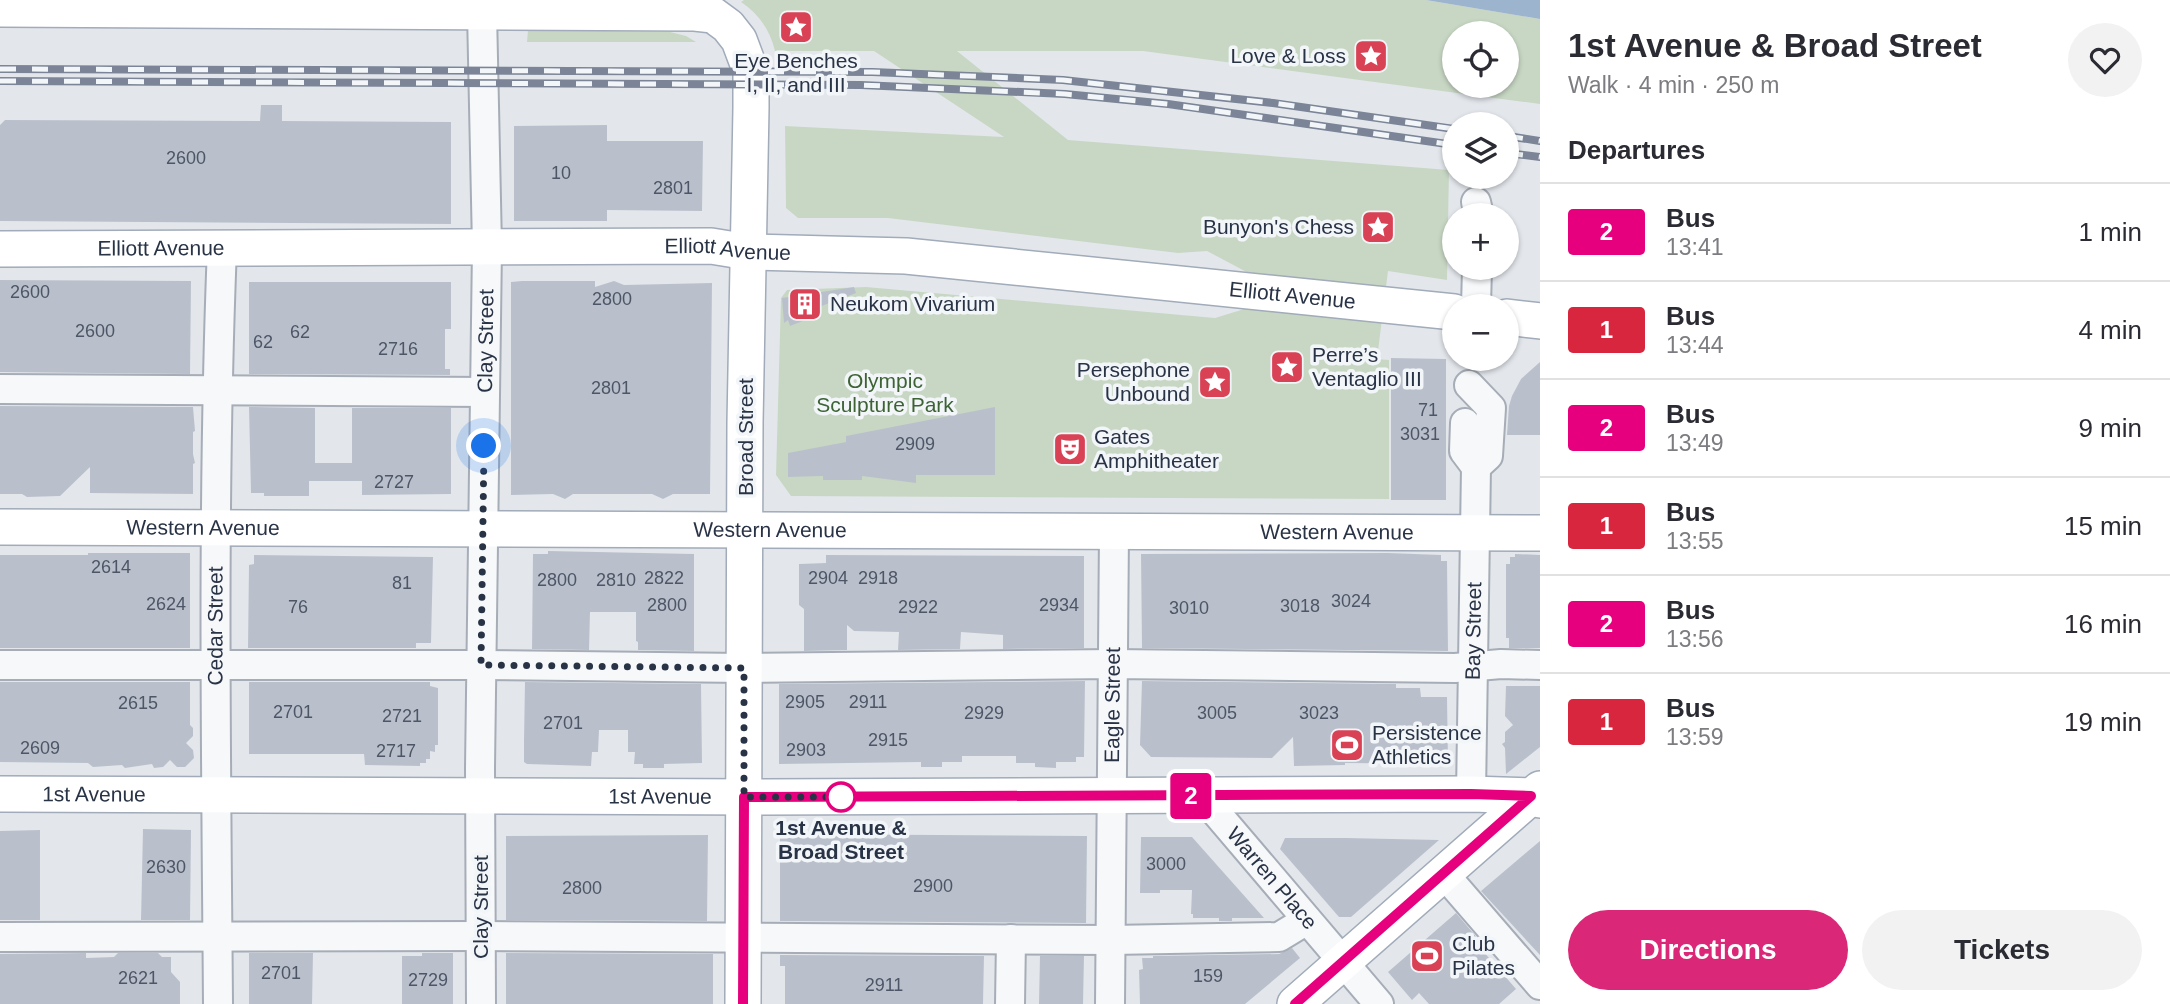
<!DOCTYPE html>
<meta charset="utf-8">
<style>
body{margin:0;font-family:Arial,sans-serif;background:#f2f2f3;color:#2b2b33;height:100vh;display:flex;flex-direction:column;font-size:26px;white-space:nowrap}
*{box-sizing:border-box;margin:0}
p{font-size:23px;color:#7c7c81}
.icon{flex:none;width:38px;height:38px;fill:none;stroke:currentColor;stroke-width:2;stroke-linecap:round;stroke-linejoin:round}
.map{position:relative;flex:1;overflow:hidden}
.drawer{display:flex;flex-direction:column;background:#fff;width:630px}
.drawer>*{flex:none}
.badge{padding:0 14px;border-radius:5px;font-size:24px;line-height:46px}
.tools{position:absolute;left:1442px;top:21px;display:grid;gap:14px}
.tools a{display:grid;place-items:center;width:77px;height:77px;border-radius:50%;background:#fff;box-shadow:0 2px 5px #0004;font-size:35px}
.you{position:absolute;width:35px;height:35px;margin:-18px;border:5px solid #fff;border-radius:50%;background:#1a73e8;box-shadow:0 0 0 10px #1a73e833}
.map>.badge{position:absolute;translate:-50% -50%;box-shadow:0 0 0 4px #fff}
h2{padding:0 28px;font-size:26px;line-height:63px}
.round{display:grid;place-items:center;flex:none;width:74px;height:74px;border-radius:37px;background:#f2f2f3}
.overview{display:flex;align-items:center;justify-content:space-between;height:119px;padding:0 28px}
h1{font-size:33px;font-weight:700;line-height:52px}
.primary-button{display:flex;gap:14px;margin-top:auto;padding:14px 28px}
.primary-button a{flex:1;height:80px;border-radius:42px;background:#db2777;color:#fff;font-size:28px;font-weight:700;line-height:80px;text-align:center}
.primary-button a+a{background:#f2f2f3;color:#2b2b33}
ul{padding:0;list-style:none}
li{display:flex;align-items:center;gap:21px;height:98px;padding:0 28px;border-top:2px solid #e1e1e2}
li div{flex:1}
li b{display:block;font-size:26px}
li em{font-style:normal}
li .badge{min-width:77px;font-weight:700;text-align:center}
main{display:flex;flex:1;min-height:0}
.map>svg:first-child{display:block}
.green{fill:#c8d7c4;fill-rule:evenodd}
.water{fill:#9cb4ce}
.building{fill:#bac0cb}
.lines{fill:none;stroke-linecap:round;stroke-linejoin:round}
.minor-casing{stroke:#a7adb7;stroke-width:32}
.major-casing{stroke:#a1abb9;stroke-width:38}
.minor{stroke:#f6f8fa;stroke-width:28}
.major{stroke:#fff;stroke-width:35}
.rail-casing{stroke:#7b8597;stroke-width:8}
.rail{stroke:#f3f6f9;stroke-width:5;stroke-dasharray:16;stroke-linecap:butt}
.line-casing{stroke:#fff;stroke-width:16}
.line{stroke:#e6007e;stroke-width:10}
.walk{stroke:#293346;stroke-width:7;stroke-dasharray:0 12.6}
.stop-dot{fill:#fff;stroke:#e6007e;stroke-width:3.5}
.labels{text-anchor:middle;stroke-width:7;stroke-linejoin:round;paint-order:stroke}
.number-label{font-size:18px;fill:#4d5667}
.poi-label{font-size:21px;fill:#293346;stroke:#f3f6f9;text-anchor:start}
.street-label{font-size:21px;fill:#293346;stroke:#f3f6f9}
.park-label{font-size:21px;fill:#3d6335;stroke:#f3f6f9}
.stop-label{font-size:21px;font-weight:bold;fill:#293346;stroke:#f3f6f9}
</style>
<main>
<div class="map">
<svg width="1540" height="1004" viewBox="0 0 1540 1004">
<rect width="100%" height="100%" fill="#e3e7ec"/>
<g class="green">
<path d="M744,0h682l114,19v85l-397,-53h-186l111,89 381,30 -2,110 -59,-9 -11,88 12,1v139l-598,-3 -15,-21 5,-177 6,-8 79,-3 349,31 75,-23 -83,-44 -29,2 -290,-35h-90l-12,-10 -1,-82 219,11 -130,-86h-99c-5,-21 -16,-37 -34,-49zM1454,33h53v53h-53z"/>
<polygon points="528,30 670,32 686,36 696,42 527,42"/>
</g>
<polygon class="water" points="1426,0 1540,0 1540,19"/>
<g class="building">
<polygon points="261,105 282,105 282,121 451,122 451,224 0,221 0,125 5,120 260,121"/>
<polygon points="607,125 607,141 703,141 702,211 607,210 607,221 514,221 514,126"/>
<polygon points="0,280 191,281 190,374 0,372"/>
<polygon points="522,281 595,281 595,287 614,281 624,285 712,283 710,494 673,494 663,499 652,494 573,494 565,499 553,494 511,495 511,282"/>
<polygon points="249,282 451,282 451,329 445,329 445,369 450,369 450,375 249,374"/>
<polygon points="854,287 856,293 811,310 813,317 790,326 788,320 784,323 782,298"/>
<polygon points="1391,358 1446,359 1446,500 1391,500"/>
<polygon points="1540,362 1540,435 1507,435 1509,406 1512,396 1521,379"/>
<polygon points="0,406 193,407 195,431 193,432 193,454 195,463 193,464 193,494 90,493 90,467 60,496 27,497 22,494 0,494"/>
<polygon points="249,407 315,408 315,463 352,463 352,408 451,408 451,494 362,495 362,481 309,481 309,496 264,496 264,493 251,493"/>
<polygon points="995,407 995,475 916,475 916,483 862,476 862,480 823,480 823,476 788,477 788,453 846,442 846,436"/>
<polygon points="548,551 694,554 694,651 638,650 638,642 636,641 636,612 590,612 589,650 532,649 533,554 548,554"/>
<polygon points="88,553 190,553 190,648 0,648 0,555 88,555"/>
<polygon points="1388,553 1441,555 1441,561 1447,561 1448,651 1142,648 1141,554"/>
<polygon points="1515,554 1540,555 1540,648 1509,648 1509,638 1506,638 1506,564 1510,564 1510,557 1515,557"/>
<polygon points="254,555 433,557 431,643 416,643 416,648 248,648 249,565 254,564"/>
<polygon points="826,555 1084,556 1084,648 1003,649 1003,635 961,632 960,649 898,650 899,632 854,631 847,625 847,650 804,651 804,609 799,605 799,564 826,563"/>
<polygon points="1085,681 1084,757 1076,757 1076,762 1056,762 1056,768 1035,767 1035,763 1016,763 1016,756 962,756 962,762 942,762 942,767 921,767 921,762 779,764 779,684"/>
<polygon points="1142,681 1396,684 1396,688 1420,688 1421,697 1447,697 1448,764 1345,763 1345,765 1294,766 1293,737 1272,758 1151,757 1140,745"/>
<polygon points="0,682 190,682 190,725 193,728 193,736 186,743 193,750 194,758 185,767 177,767 170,760 163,767 154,768 152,764 125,768 122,765 93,767 88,763 0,762"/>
<polygon points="249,682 430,682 430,686 438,688 438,745 435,745 435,752 430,751 430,759 426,759 426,763 420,763 420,766 365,765 364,754 249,754"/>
<polygon points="525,682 701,684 702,763 664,764 664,768 643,768 643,764 634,764 635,752 628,752 628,730 599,730 598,752 592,752 591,766 527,764 524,762 524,740"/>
<polygon points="1506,686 1540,686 1540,747 1506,774 1505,748 1502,744 1505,742 1505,732 1513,725 1505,716"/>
<polygon points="143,829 191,830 190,920 141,920"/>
<polygon points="40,830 40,920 0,920 0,831"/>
<polygon points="780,834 1087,836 1086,923 780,921"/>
<polygon points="708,835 707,921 506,920 506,836"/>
<polygon points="1141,837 1192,837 1264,918 1232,918 1232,921 1219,921 1219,918 1193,918 1193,914 1191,914 1192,890 1160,890 1160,893 1140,893"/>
<polygon points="1285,838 1346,838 1439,840 1351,917 1339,917 1280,849"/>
<polygon points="1540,841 1540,955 1481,891"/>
<polygon points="1456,913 1479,940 1476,943 1516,989 1499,1004 1429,1004 1419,993 1412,1000 1388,972"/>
<polygon points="1292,948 1300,958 1245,1004 1140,1004 1139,970 1143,969 1142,958 1153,958 1153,956 1279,954"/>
<polygon points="86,953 86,958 114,957 118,953 158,953 162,957 171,957 171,972 180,982 180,1004 0,1004 0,954"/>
<polygon points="249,953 313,953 312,1004 249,1004"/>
<polygon points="422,953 453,953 453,1004 402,1004 402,956 422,956"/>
<polygon points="506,953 713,954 713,1004 506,1004"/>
<polygon points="780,955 984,956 983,1004 785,1004 785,966 780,966"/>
<polygon points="1040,956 1084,956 1083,1004 1039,1004"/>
</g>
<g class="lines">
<g class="minor-casing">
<g id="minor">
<polyline points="1476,202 1479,215"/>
<polyline points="1476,306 1477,268"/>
<polyline points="1469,385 1491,408 1488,456 1476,467"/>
<polyline points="0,389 485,392"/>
<polyline points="1465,423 1464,451 1476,467"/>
<polyline points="0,665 481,665 744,668 1113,664 1455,668 1501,664 1540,665"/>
<path id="s1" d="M1471,794l5,-327"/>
<path id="s2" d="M1202,796l177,208"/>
<polyline points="1444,874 1540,985"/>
<polyline points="0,937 482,936 1111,940 1279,937 1307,920"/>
<path id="s3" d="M218,1004c-2,-253 -6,-505 4,-757"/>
<path id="s4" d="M481,1004l-1,-236 7,-521 -5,-235"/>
<polyline points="1010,1004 1011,939"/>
<path id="s5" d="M1110,1004l4,-472"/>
</g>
</g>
<g class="major-casing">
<g id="major">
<polyline points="0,9 695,13 713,15 728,26 739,40 751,72 751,108 745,423 743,1004"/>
<path id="s6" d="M0,249l711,-3 37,6 158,4 548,56"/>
<polyline points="1507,317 1540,321"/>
<path id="s7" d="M0,527l1540,6"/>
<path id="s8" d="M0,794l761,3 710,-3 60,2 9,4"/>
<polyline points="1295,1004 1540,789"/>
</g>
</g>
<use href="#minor" class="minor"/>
<use href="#major" class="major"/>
<g class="rail-casing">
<g id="rail">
<polyline points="0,69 872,72 1063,80 1273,103 1454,129"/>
<polyline points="0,81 861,85 1065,94 1168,104 1454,145"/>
<polyline points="1507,136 1540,141"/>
<polyline points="1507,153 1540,157"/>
</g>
</g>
<use href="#rail" class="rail"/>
</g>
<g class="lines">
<g class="line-casing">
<polyline id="line" points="743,1004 744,797 1471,794 1531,796 1295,1004"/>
</g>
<use href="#line" class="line"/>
<polyline class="walk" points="484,446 481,665 744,668 744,797 841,797"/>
</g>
<defs>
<g id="sight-square" transform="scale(1.75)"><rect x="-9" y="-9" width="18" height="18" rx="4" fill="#d94155" stroke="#f3f6f9"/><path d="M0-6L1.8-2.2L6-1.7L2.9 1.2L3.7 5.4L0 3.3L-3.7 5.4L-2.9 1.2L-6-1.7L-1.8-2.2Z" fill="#fff"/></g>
<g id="building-square" transform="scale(1.75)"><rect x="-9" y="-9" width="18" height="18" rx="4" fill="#d94155" stroke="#f3f6f9"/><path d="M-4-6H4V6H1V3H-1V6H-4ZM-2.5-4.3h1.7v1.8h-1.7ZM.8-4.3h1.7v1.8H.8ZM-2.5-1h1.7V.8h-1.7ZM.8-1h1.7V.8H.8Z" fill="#fff"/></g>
<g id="theatre-square" transform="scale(1.75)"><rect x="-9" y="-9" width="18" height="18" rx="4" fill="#d94155" stroke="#f3f6f9"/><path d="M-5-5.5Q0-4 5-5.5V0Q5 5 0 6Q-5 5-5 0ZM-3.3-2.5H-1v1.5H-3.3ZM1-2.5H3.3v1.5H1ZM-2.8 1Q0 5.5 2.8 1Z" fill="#fff"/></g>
<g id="stadium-square" transform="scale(1.75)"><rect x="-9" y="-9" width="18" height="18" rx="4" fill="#d94155" stroke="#f3f6f9"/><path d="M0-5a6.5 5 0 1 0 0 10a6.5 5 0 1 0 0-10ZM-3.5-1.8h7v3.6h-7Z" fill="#fff"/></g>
</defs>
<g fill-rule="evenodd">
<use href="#sight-square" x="796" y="27"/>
<use href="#sight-square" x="1371" y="56"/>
<use href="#sight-square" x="1378" y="227"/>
<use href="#building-square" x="805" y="304"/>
<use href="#sight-square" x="1287" y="367"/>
<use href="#sight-square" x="1215" y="382"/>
<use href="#theatre-square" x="1070" y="449"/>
<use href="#stadium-square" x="1347" y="745"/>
<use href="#stadium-square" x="1427" y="956"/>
</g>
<circle class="stop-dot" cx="841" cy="797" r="14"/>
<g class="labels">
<g class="number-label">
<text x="186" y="164">2600</text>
<text x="561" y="179">10</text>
<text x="673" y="194">2801</text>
<text x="30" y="298">2600</text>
<text x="612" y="305">2800</text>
<text x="95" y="337">2600</text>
<text x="300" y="338">62</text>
<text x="263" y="348">62</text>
<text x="398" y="355">2716</text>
<text x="611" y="394">2801</text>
<text x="1428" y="416">71</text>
<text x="1420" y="440">3031</text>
<text x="915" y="450">2909</text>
<text x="394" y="488">2727</text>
<text x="111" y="573">2614</text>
<text x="664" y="584">2822</text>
<text x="828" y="584">2904</text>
<text x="878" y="584">2918</text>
<text x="557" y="586">2800</text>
<text x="616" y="586">2810</text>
<text x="402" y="589">81</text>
<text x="1351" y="607">3024</text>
<text x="166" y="610">2624</text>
<text x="667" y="611">2800</text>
<text x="1059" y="611">2934</text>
<text x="1300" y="612">3018</text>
<text x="298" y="613">76</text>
<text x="918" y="613">2922</text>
<text x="1189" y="614">3010</text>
<text x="805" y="708">2905</text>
<text x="868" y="708">2911</text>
<text x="138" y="709">2615</text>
<text x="293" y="718">2701</text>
<text x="984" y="719">2929</text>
<text x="1217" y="719">3005</text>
<text x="1319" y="719">3023</text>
<text x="402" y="722">2721</text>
<text x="563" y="729">2701</text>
<text x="888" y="746">2915</text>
<text x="40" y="754">2609</text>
<text x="806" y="756">2903</text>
<text x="396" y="757">2717</text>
<text x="1166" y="870">3000</text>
<text x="166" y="873">2630</text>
<text x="933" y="892">2900</text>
<text x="582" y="894">2800</text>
<text x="281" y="979">2701</text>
<text x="1208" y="982">159</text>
<text x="138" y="984">2621</text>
<text x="428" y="986">2729</text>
<text x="884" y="991">2911</text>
</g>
<g class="poi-label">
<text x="1346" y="63" text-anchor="end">Love &amp; Loss</text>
<text x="796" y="68" text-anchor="middle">Eye Benches<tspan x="796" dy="24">I, II, and III</tspan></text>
<text x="1354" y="234" text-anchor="end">Bunyon's Chess</text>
<text x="830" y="311">Neukom Vivarium</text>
<text x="1312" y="362">Perre’s<tspan x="1312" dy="24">Ventaglio III</tspan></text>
<text x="1190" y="377" text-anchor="end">Persephone<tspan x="1190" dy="24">Unbound</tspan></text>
<text x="1094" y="444">Gates<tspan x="1094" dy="24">Amphitheater</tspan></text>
<text x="1372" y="740">Persistence<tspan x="1372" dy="24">Athletics</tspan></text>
<text x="1452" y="951">Club<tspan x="1452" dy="24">Pilates</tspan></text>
</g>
<g class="street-label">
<text dy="7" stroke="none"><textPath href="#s6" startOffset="161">Elliott Avenue</textPath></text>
<text dy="7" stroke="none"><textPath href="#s6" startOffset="728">Elliott Avenue</textPath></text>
<text dy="7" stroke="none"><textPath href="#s6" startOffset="1295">Elliott Avenue</textPath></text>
<text dy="7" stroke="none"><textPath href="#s4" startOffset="663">Clay Street</textPath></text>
<text transform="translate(746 437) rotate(-90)" y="7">Broad Street</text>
<text dy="7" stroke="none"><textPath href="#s7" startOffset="203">Western Avenue</textPath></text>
<text dy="7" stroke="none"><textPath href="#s7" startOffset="770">Western Avenue</textPath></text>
<text dy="7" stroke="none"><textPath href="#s7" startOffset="1337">Western Avenue</textPath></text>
<text dy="7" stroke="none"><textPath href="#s3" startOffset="378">Cedar Street</textPath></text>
<text dy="7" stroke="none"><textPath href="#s1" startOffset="163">Bay Street</textPath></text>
<text dy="7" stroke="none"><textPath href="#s5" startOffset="299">Eagle Street</textPath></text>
<text dy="7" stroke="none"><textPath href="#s8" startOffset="94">1st Avenue</textPath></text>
<text dy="7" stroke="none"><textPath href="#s8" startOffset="660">1st Avenue</textPath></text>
<text dy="7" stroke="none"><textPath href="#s2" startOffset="108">Warren Place</textPath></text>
<text transform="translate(481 907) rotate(-90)" y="7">Clay Street</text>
</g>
<g class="park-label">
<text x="885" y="388">Olympic<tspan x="885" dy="24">Sculpture Park</tspan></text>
</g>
<g class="stop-label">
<text x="841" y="835">1st Avenue &amp;<tspan x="841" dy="24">Broad Street</tspan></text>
</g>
</g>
</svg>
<div class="tools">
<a><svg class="icon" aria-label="locate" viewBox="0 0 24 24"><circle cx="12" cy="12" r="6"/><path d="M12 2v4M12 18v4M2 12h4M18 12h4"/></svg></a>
<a><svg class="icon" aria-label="layers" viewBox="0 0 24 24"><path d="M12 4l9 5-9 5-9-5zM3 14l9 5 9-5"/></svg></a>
<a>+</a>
<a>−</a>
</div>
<div class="you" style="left:484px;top:446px"></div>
<b class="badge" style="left:1191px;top:796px;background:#e6007e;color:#fff">2</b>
</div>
<section class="drawer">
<div class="overview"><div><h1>1st Avenue &amp; Broad Street</h1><p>Walk · 4 min · 250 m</p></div><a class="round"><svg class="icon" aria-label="heart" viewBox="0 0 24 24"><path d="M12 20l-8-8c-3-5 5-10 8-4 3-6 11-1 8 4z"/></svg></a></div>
<h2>Departures</h2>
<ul>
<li><span class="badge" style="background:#e6007e;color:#fff">2</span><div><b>Bus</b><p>13:41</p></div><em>1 min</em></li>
<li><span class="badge" style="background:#d7263d;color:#fff">1</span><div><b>Bus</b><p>13:44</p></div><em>4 min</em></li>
<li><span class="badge" style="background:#e6007e;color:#fff">2</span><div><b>Bus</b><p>13:49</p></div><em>9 min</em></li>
<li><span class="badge" style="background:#d7263d;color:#fff">1</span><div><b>Bus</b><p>13:55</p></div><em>15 min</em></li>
<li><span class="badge" style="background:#e6007e;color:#fff">2</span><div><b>Bus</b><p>13:56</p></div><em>16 min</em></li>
<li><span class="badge" style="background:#d7263d;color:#fff">1</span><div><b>Bus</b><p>13:59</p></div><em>19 min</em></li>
</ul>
<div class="primary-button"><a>Directions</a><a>Tickets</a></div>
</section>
</main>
